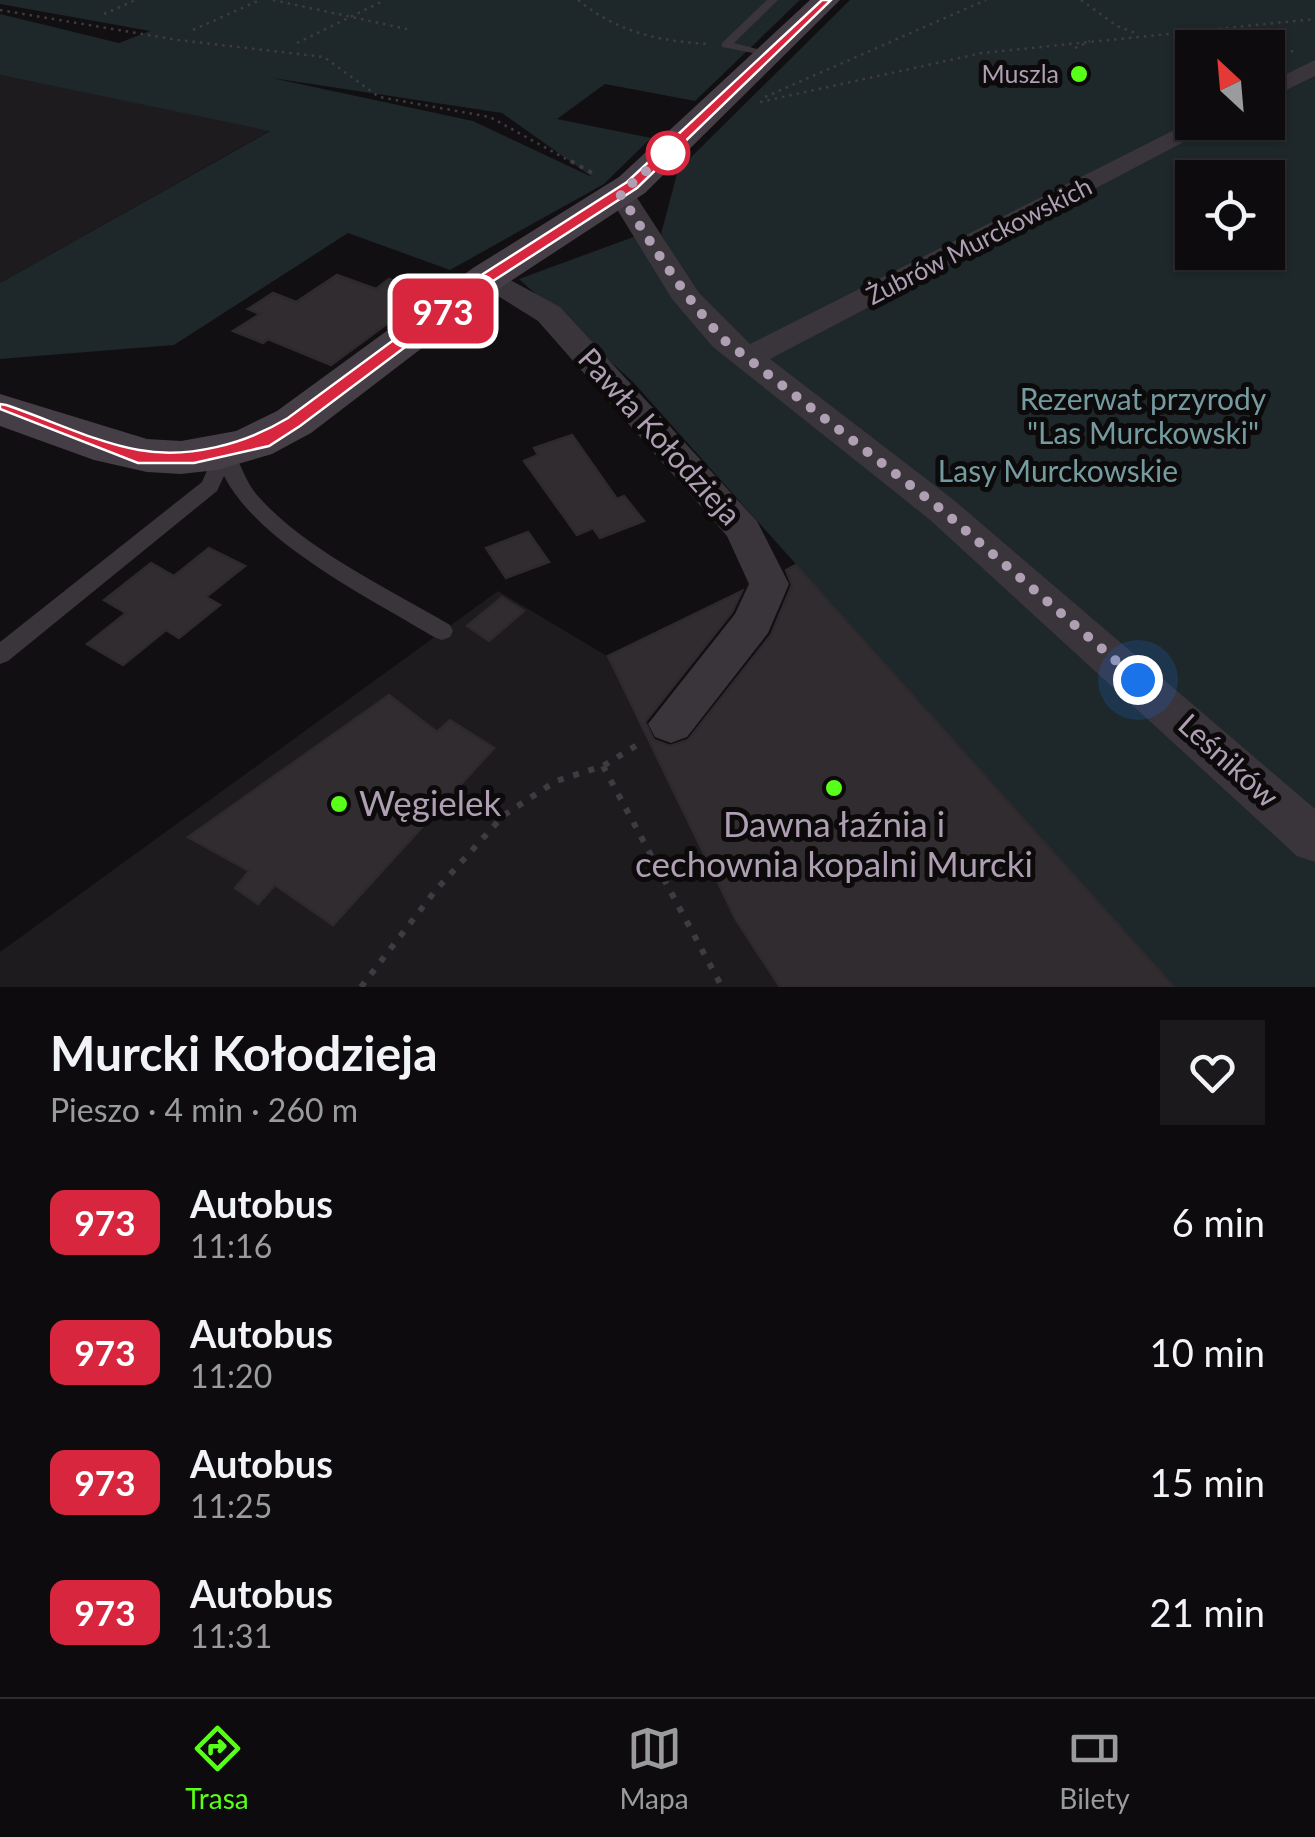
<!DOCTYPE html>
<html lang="pl">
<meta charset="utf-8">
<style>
body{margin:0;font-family:Lato,sans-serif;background:#1b191b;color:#f1f3f6;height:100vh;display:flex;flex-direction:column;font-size:38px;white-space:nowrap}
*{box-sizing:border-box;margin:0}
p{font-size:32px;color:#9a9b9d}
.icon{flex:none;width:55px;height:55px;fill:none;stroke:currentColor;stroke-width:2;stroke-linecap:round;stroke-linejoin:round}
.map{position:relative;height:987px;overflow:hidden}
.side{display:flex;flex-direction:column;background:#0d0b0d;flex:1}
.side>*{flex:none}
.badge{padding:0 20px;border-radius:15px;font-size:35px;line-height:65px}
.needle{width:65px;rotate:334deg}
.controls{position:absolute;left:1175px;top:30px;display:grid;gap:20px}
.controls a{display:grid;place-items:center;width:110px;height:110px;border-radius:0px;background:#0d0b0d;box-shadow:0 2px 8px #0004,0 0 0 2px #2d2b2e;font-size:50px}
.you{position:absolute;width:50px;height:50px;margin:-25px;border:8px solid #fff;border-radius:50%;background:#1a73e8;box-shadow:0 0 0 15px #1a73e833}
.map>.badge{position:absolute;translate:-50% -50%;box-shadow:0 0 0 5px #fff}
.round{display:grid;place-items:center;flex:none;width:105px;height:105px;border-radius:0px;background:#1b191b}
.head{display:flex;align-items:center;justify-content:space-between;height:170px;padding:0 50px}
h1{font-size:48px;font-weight:700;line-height:75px}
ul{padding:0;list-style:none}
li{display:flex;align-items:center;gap:30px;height:130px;padding:0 50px}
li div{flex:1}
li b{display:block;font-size:38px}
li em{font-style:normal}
li .badge{min-width:110px;font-weight:700;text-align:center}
.dock{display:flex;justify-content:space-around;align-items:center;height:140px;border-top:2px solid #2d2b2e;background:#0d0b0d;font-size:28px;color:#9a9b9d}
.dock a{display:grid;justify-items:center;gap:5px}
.dock .current{color:#58ff19}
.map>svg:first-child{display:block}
.built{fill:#1e1b1e}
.green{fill:#1e2729;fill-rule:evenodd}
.building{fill:#302c30;stroke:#2d292d;stroke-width:2.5}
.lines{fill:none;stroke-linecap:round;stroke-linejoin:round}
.path-far2{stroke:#403a42;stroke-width:2.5;stroke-dasharray:2.5 5;stroke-linecap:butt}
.path-far1{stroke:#403a42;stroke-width:4;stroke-dasharray:4 6;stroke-linecap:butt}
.path{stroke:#403a42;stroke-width:6;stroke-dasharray:6 10;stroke-linecap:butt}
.lane{fill:#3a343b;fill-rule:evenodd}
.street{fill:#3a343b;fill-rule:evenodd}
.secondary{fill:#453e46;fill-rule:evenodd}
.line{fill:#d7263d;stroke:#fff;stroke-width:2.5}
.walk{stroke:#ae9fb3;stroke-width:10;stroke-dasharray:0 18}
.poi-dot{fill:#58ff19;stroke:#0c0a0b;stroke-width:4}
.stop-dot{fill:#fff;stroke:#d7263d;stroke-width:5}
.labels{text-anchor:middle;stroke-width:10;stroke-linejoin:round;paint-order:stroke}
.far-poi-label{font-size:25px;fill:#ae9fb3;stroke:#0c0a0b;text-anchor:end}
.far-street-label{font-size:25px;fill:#ae9fb3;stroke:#0c0a0b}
.park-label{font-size:30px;fill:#749ba0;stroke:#0c0a0b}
.street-label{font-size:30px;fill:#ae9fb3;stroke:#0c0a0b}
.near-poi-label{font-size:35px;fill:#ae9fb3;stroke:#0c0a0b;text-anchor:start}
</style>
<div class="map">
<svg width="1315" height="987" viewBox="0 0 1315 987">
<rect width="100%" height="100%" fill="#110f11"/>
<g class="built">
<polygon points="0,75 271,130 0,283"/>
<polygon points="498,591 607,656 736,920 780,987 0,987 0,952"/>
</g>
<g class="green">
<path d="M0,0h800l-105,101 -90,-17 -48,35 94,19 -47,46 -154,86 -102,-37 -174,112 -174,14v-76l270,-152 -270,-56v-61l119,29 31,-12 -150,-27zM272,78l230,35 90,64 -119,-56z"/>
<path d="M850,0h465v987h-141l-541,-605 -114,-103 117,-43 45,33 -20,-35 17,-64zM1192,48h76v74h-76zM1192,178h76v74h-76z"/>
</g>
<g class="building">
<polygon points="337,275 376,289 389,279 426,295 331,365 268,339 263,343 233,331 260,314 248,309 273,293 296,302"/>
<polygon points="572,435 617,499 624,496 644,521 600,538 593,528 577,535 524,461 538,455 534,448"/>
<polygon points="528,532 549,562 506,578 486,548"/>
<polygon points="209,548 245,566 206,597 220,605 179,638 166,630 123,665 87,644 126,613 104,600 151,563 174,576"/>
<polygon points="796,565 1174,987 780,987 736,920 608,656 742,591 732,612 645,722 654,740 670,746 688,740 771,635 792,585 786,570"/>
<polygon points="502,597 524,611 489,641 467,626"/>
<polygon points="389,695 437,732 450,720 494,748 333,925 275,885 258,904 235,888 249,871 188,837"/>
</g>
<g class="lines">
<g class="path-far2">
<polyline points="273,0 407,29"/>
<path d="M578,0c39,32 80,41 130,44"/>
<polyline points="1081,0 1117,26 1138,34"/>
<polyline points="0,10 178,40 324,57 379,97 490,117 575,164"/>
<polyline points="104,14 136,0"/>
<polyline points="1235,29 1294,52"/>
<polyline points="193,30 260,0"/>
<polyline points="297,43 385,0"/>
<polyline points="1075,48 1090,41"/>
<polyline points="765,97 986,0"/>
<polyline points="760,102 982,53 1315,19"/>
</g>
<polyline class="path-far1" points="571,161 594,174"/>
<g class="path">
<polyline points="603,766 722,987"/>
<polyline points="361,987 435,891 504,815 556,781 603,766 642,742"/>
</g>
<g class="lane">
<polygon points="767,0 778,0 734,43 773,53 773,57 722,47 722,43"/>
<path d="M225,446l7,2c9,16 13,33 25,47 48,55 131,93 193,130l3,6 -3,6 -8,3 -8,-3c-63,-38 -176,-94 -210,-161l-7,15 -209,170 -8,3v-22l202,-160 13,-30z"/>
</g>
<g class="street">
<polygon points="1315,60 1315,76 1268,99 1268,83"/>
<polygon points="1192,121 1222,122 770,359 955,501 1315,809 1315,862 1297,856 929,519 713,347 672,299 607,193 620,185 630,187 699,293 750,344"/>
<polygon points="488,268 560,307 757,521 789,584 768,633 687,737 671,743 655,737 648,724 735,614 749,584 727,536 538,321 477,283 473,277 477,271"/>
</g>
<polygon class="secondary" points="810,0 840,0 645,193 503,286 311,433 272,454 217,470 181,474 147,472 94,460 0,426 0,394 147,439 181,441 236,431 277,411 473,268 619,177"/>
</g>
<path class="line" d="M822,0h9l-194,188 -144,93 -193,145 -31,20 -75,17h-56l-138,-54v-5l6,1c42,14 91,38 133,45 50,9 106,-6 149,-32l195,-144 144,-92z"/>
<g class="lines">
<path class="walk" d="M668,153l9,-9 -57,50c32,51 63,101 104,146l218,170 196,170"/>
</g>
<g class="poi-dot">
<circle cx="1079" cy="74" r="10"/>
<circle cx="834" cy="788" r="10"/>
<circle cx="339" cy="804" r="10"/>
</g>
<circle class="stop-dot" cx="668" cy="153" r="20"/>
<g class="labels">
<g class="far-poi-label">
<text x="1059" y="83">Muszla</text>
</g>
<g class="far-street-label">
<text transform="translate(979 241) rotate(-27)" y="9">Żubrów Murckowskich</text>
</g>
<g class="park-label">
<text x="1143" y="410">Rezerwat przyrody<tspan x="1143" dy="34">"Las Murckowski"</tspan></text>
<text x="1058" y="482">Lasy Murckowskie</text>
</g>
<g class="street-label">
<text transform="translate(659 437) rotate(48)" y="10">Pawła Kołodzieja</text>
<text transform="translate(1228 761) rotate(42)" y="10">Leśników</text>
</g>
<g class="near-poi-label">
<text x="359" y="816">Węgielek</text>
<text x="834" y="837" text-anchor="middle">Dawna łaźnia i<tspan x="834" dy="40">cechownia kopalni Murcki</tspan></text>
</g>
</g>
</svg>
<div class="controls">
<a><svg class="needle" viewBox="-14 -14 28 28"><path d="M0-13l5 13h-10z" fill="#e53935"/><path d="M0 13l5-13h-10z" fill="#9a9b9d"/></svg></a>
<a><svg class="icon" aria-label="locate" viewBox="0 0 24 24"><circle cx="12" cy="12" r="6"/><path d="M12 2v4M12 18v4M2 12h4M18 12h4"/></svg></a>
</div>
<div class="you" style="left:1138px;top:680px"></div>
<b class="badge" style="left:443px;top:311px;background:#d7263d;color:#fff">973</b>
</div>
<section class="side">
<div class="head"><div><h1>Murcki Kołodzieja</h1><p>Pieszo · 4 min · 260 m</p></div><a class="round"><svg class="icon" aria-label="heart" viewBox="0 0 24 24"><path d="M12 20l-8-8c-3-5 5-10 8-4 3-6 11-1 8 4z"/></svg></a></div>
<ul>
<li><span class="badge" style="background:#d7263d;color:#fff">973</span><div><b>Autobus</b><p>11:16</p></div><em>6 min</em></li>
<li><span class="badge" style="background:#d7263d;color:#fff">973</span><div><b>Autobus</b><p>11:20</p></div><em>10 min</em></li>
<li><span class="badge" style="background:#d7263d;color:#fff">973</span><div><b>Autobus</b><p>11:25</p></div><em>15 min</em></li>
<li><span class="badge" style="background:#d7263d;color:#fff">973</span><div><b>Autobus</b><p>11:31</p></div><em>21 min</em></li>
</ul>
</section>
<nav class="dock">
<a class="current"><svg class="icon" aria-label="directions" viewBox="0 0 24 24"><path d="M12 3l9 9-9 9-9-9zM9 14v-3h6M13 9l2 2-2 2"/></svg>Trasa</a>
<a><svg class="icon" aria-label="map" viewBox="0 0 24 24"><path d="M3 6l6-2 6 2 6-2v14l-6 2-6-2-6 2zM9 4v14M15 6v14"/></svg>Mapa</a>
<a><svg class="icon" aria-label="tickets" viewBox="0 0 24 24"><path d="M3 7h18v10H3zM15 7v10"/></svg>Bilety</a>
</nav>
